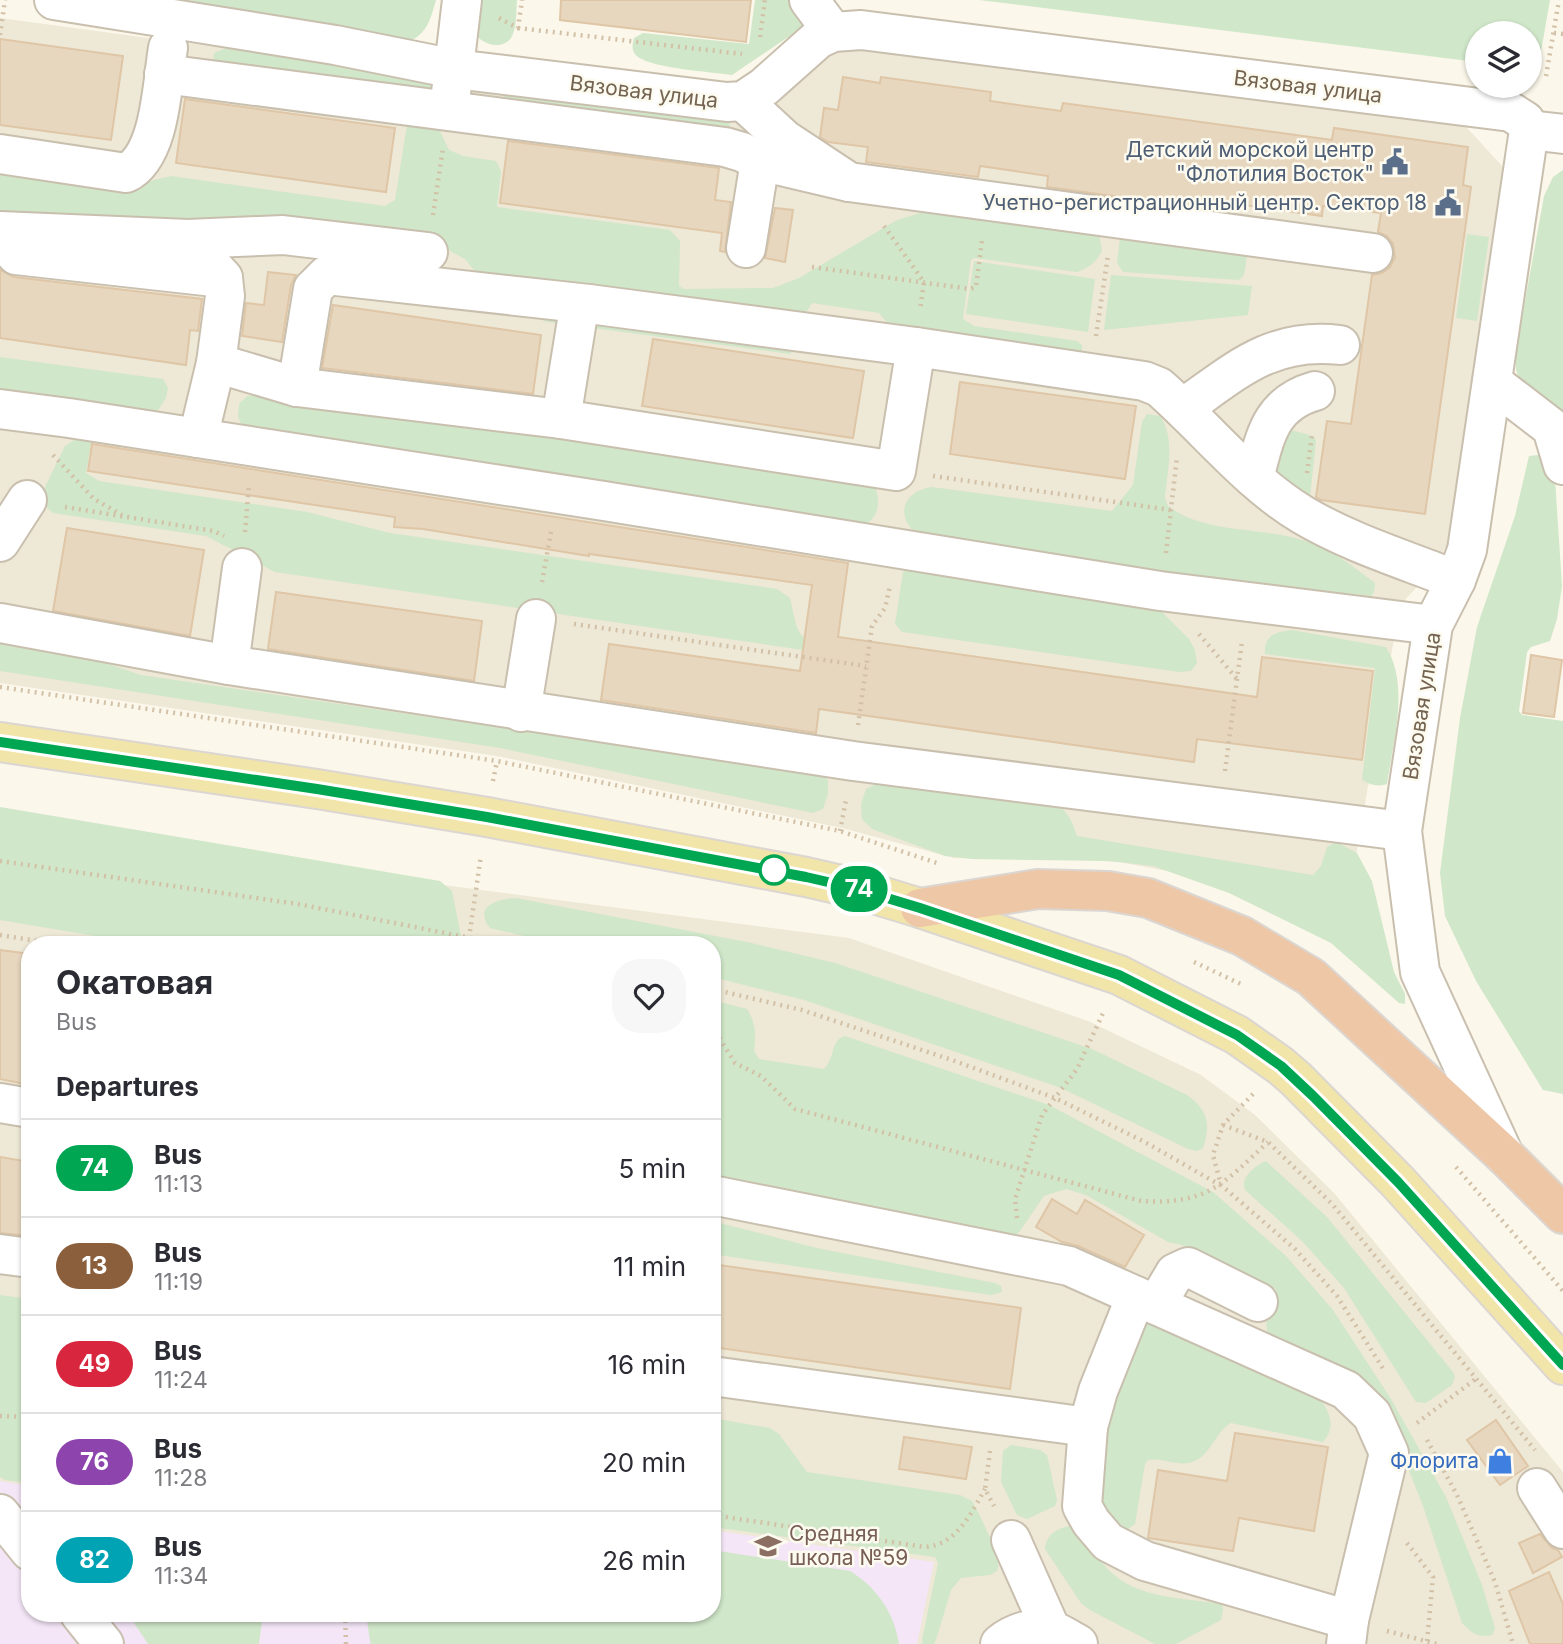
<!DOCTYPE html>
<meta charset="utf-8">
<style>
body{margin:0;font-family:Inter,sans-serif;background:#f7f7f7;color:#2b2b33;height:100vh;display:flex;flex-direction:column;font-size:26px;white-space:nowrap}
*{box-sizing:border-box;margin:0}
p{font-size:23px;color:#7c7c81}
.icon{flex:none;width:38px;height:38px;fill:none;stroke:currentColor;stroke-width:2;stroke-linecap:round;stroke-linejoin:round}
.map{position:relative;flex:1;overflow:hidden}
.details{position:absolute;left:21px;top:936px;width:700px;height:686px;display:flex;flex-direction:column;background:#fff;border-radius:28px;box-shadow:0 2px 5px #0004}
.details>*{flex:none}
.badge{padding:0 14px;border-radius:23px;font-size:24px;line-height:46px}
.controls{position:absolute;left:1465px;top:21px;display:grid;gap:14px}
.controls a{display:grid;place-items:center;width:77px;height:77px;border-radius:50%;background:#fff;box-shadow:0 2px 5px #0004;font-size:35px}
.map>.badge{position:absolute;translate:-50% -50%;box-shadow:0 0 0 4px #fff}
h2{padding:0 35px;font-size:26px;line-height:63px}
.round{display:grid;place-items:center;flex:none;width:74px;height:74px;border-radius:28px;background:#f7f7f7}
.summary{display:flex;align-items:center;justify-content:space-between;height:119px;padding:0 35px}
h1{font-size:33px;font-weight:700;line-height:52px}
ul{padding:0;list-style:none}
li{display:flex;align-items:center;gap:21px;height:98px;padding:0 35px;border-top:2px solid #e1e1e2}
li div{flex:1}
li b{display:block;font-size:26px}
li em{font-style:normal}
li .badge{min-width:77px;font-weight:700;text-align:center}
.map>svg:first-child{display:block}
.residential{fill:#eee8d6;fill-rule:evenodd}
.education{fill:#f4e6f7}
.green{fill:#d0e7c9}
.building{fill:#e8d7bf;stroke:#dec6a6;stroke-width:2}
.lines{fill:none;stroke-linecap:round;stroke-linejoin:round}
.minor-casing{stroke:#c9bfae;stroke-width:42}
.major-casing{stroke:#dbd6d2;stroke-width:42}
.highway-casing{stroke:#dbd6d2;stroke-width:42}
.path{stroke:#d2c0a7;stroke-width:4.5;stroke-dasharray:2 5;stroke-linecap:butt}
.minor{stroke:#fff;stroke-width:38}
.major{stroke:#f2e5a9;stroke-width:38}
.highway{stroke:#eec7a7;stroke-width:38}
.line-casing{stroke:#fff;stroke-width:16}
.line{stroke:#00a651;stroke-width:10}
.stop-dot{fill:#fff;stroke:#00a651;stroke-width:3.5}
.labels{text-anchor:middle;stroke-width:5;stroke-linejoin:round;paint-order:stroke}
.street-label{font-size:21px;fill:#736350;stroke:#fdfbf0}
.service-label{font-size:21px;fill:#4e5e75;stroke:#fdfbf0;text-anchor:end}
.shop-label{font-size:21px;fill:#366cbe;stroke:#fdfbf0;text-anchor:end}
.education-label{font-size:21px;fill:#785e54;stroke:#fdfbf0;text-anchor:start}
</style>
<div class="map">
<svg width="1563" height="1644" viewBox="0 0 1563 1644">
<rect width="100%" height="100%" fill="#fbf7ea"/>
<g class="residential">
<polygon points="0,18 721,115 774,104 811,64 838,51 873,46 1458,118 1503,167 1448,543 1432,571 1400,605 1344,923 1226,882 1119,862 1030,857 954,858 842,828 497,756 0,683"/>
<path d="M0,827l849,111 239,83 113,54 54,40 80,79 228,278v172h-1563zM30,945h682v669h-682z"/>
</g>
<polygon class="education" points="0,1481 30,1486 30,1614 712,1614 712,1530 934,1562 917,1644 0,1644"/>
<g class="green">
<path d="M165,0h271c-6,20 -8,33 -28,42z"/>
<path d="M472,0h45c-1,11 0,29 -6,38 -10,14 -35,5 -38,-10 -2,-9 -1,-19 -1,-28z"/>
<path d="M755,0h44l6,21 -5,8 -68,46c-18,-3 -88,-7 -97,-21 -4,-5 -2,-11 -1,-16l9,-5 106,11z"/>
<polygon points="979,0 1550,0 1539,63 1530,67 1530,33 1477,33 1477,62"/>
<polygon points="226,48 333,63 430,82 435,90 213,63 214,53"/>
<polygon points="506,94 727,119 731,128 729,131 503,105 503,98"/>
<path d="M435,121l14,29 14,6 33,5 5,10 -4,36 173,23 10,11 -1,45 5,3 89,-1 26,-10 98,-58 30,-9 172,23 3,17c-6,11 -13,17 -25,21l-102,-14 -4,2 -8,59 11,7 103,15 5,4v10l-191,-28 -12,-14 -67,-10c-12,15 -8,37 -22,51l-243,-32 -31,-12 -33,-29 -18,-22 -17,-9 -71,-11 -377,-22v-44l133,12 38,-9 214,30 10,-6 12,-75z"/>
<polygon points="1563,170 1563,425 1520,381 1516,370 1516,351 1544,196 1553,177"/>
<polygon points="1467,234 1489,237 1477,321 1456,318"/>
<polygon points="1128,235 1243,250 1247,256 1244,275 1239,280 1123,272 1117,263 1120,238"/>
<polygon points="974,261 1095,279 1088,332 966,314"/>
<polygon points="1111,275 1252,286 1248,315 1104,330"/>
<polygon points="0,357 163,379 168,388 166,398 153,418 0,400"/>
<path d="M258,395l240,26 376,63c7,17 6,33 -11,42l-607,-94 -15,-8 -3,-7 1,-13 8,-8z"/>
<path d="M1147,414l13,2c16,23 7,56 5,82l3,8c36,27 85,21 127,32 31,7 55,26 80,45l-1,9 -3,4 -162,-18 -285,-39c-29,-17 -26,-47 8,-52l180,24 21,-26 9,-63z"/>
<polygon points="1287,429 1313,436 1316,441 1310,497 1263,475"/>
<path d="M80,436l12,1 -6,36 13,8 208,31 83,21 387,56 13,9c9,40 5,35 40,56l-555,-82 -69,-36 -153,-23 -9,-8 -2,-12 23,-47z"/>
<polygon points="1538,455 1548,462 1555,479 1562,586 1557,619 1550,641 1531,647 1527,652 1519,711 1522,715 1563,721 1563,1094 1543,1090 1476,981 1445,916 1440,873 1460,718 1477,627 1515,516 1529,456"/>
<polygon points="913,568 1158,608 1189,639 1195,650 1197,663 1191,671 1179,672 902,632 895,624 903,572"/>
<path d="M1292,630l94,17c24,38 7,94 1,137 -10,3 -16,1 -25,-4l13,-112 -110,-14c-1,-19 10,-22 27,-24z"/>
<polygon points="0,639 61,648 141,675 822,774 828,780 828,794 823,809 813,813 500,748 0,671"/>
<path d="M887,779l167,23c14,10 18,18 23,34l236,39 8,-9 6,-19 9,-5 21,11 15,28 22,91 11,22v10l-6,-1 -68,-60 -102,-50 -76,-27 -44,-5 -137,-2 -27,-3 -73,-27 -10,-10 -1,-15 5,-15z"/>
<polygon points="0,807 440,881 452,891 461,936 470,945 149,945 0,920"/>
<path d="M516,898l231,44 88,21 257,86 95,46c21,15 24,29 16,53l-6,3 -9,-2 -127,-61 -257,-88 -92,-23v-32h-150l-72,-17c-17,-22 8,-29 26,-30z"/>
<path d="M712,1000l35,9c9,14 9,26 7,42l5,8 65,10c12,-12 6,-29 21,-33l204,69 164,87 73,64 47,54 58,89 55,98 36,88 13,43 -3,7c-15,3 -20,-2 -30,-12l-39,-117 -21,-53 -131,-114c-14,-21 8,-30 5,-50l-81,-41 -27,-6 -82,-47 -20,-6 -22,7 -24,35 -9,8 -283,-57 -16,-14z"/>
<path d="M1266,1161l61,56 126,155 2,5 -3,8 -26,18 -10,-1 -72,-114 -42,-47 -57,-51c-5,-13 10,-24 21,-29z"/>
<polygon points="712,1221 817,1248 995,1283 1001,1286 1002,1292 991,1295 712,1254"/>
<polygon points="0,1295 23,1298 30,1301 30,1483 5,1480 0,1477"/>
<path d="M1151,1318l166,76c11,16 21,31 6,48l-92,-19c-16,9 -21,34 -39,39 -13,5 -30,-5 -44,-2l-3,4 -10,60 -7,5h-10l-24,-30 5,-67 41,-109z"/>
<polygon points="712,1418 770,1428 779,1434 807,1472 960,1495 972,1501 980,1516 1000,1559 997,1571 990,1575 961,1578 951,1590 936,1640 934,1644 923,1644 922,1640 938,1563 935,1557 712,1527"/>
<polygon points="1011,1445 1040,1450 1047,1455 1057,1500 1055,1506 1027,1519 1017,1515 1001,1482 1003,1451"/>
<path d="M1070,1526c9,4 31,38 43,48 28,25 73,24 109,30l1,6 -2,10 -45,24h-21l-65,-34 -9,-7 -36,-54c1,-14 12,-21 25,-23z"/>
<path d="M712,1550l138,21c27,17 44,41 49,73h-528l-1,-3 -4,-27h346z"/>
<polygon points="128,1614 263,1614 259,1644 148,1644"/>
</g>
<g class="building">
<polygon points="561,0 751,0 746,42 560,20"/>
<polygon points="0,39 123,56 111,140 0,125"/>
<polygon points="843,77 880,83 881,77 991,92 990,101 1061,111 1063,103 1332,140 1334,128 1468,147 1463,185 1471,187 1425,514 1321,500 1316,497 1327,421 1351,424 1372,275 1382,273 1390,267 1395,257 1393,244 1387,236 1378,232 1381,213 1323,206 1322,216 1188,197 1187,206 1047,187 1048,176 980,166 978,177 866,162 868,147 828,142 820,137 824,108 838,110"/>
<polygon points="185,99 395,128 386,192 176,163"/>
<polygon points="508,141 719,168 715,200 731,202 725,252 720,251 722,233 500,203"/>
<polygon points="775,208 793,210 785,262 765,258"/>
<polygon points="0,270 14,277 202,299 198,331 190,330 186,365 0,338"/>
<polygon points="268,272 296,275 291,285 282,342 242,336 246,303 264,305"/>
<polygon points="333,305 541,335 533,394 322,368"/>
<polygon points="653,339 864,371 853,438 642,406"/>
<polygon points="960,382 1136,406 1125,479 950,454"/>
<polygon points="92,444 848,563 838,637 1257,697 1262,657 1373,671 1362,760 1197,739 1194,762 819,709 816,733 601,700 609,644 800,671 812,585 589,554 589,556 423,529 394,527 395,517 88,471"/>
<polygon points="67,528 204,550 190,636 53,611"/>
<polygon points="276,592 482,621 474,681 268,649"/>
<polygon points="1531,655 1562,660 1554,717 1523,713"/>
<polygon points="0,950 30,954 30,1085 0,1079"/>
<polygon points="0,1157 30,1162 30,1236 0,1233"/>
<polygon points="1052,1199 1077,1214 1085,1200 1144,1235 1125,1267 1078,1246 1062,1242 1036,1227"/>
<polygon points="712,1264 1021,1308 1010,1389 712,1347"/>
<polygon points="1496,1420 1528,1466 1500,1485 1467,1440"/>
<polygon points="1235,1433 1328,1447 1314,1531 1239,1518 1233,1551 1148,1538 1158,1470 1227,1481"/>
<polygon points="904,1437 972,1447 966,1479 899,1469"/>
<polygon points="1540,1534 1552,1548 1558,1550 1562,1557 1533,1573 1519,1543"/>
<polygon points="1549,1572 1563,1604 1563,1644 1530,1644 1509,1591"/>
</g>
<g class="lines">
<g class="minor-casing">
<g id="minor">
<polyline points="54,0 335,45 455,69 727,102 743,101 764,87 818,39 833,32 861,30 1511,112 1525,121 1529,130 1467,550 1456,580 1433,625 1402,831 1420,972 1504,1155"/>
<polyline points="809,0 833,32"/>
<polyline points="164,74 725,147 742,152 760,161 849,182"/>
<polyline points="451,93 462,0"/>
<polyline points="743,101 784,139 849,182 1373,253"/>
<polyline points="1529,130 1563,134"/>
<path d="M0,154l126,19c35,-17 36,-90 42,-125"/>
<polyline points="0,231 188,239 283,235 428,252"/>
<polyline points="746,248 760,161"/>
<polyline points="16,255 223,278"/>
<path d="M216,363l81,24 264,32 335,52 20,-124 228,34 15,6c48,42 89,95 144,128 47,28 103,45 153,65"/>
<polyline points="1492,382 1552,428 1563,465"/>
<polyline points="297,387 313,289 327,275 589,304 916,347"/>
<path d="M1183,408c53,-37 88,-71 157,-63"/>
<polyline points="0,409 69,418 604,501 1160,591 1433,625"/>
<polyline points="561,419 578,314 589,304"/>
<polyline points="198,438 216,363 225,296 223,278 206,259"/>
<path d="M1254,478c11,-40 15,-74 61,-87"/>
<polyline points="0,542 27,500"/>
<polyline points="0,623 229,665 853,761 1402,831"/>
<polyline points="229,665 242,568"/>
<polyline points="521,712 536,619"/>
<polyline points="0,1103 30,1108"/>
<polyline points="712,1195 1069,1266 1346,1390 1372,1415 1389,1453 1349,1620 1346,1644"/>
<polyline points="0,1254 30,1258"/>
<polyline points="1156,1305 1175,1273 1188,1267 1258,1302"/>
<polyline points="712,1376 1088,1427 1082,1506 1091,1522 1108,1542 1145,1561 1349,1620"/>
<polyline points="1088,1427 1098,1391 1136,1296"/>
<polyline points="1537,1488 1563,1529"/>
<polyline points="0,1514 30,1551"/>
<polyline points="1011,1540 1051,1630"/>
<polyline points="80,1614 104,1644"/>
<path d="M1000,1644c13,-11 36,-19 53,-13 9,3 17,9 25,13"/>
</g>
</g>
<g class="major-casing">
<polyline id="major" points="0,742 317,789 487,817 806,877 854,888 920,908 1119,975 1237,1035 1281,1066 1296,1079 1398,1182 1563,1365"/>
</g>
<g class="highway-casing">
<polyline id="highway" points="920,908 1038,889 1108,891 1148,898 1242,936 1311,977 1504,1155 1563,1214"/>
</g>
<g class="path">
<polyline points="499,18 518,28 522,0"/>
<polyline points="518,28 742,54"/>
<polyline points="1554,33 1563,34"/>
<polyline points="0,35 5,0"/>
<polyline points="760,37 765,0"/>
<polyline points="1546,76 1559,0"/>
<polyline points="433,215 443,148"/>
<polyline points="884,226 924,282 920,310"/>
<polyline points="812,267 970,289 976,287 982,240"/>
<polyline points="1096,336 1108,255"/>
<polyline points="53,455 94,499 122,515"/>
<polyline points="1307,473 1312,436"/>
<polyline points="933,476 1171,510"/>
<polyline points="65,507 214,531 224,536"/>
<polyline points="245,532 249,485"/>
<polyline points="1166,553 1177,457"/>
<polyline points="542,582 551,532"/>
<polyline points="574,624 866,666"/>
<polyline points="1199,634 1237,679"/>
<polyline points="0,687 497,761 840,831 940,864"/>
<polyline points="858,725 872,626 885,608 890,586"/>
<polyline points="1225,771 1242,641"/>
<polyline points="493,781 497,761"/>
<polyline points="840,831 846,800"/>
<polyline points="0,861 298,904 506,945"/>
<polyline points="0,935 62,945"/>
<polyline points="468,945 481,855"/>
<polyline points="1194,962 1243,985"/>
<polyline points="712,989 802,1010 952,1060 1055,1098 1143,1141 1220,1185"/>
<path d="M712,1026l23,37 26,13 34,33 346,92c66,4 82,-17 127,-59"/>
<polyline points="1253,1094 1223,1125 1213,1155 1221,1185 1295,1249 1337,1296 1384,1370"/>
<polyline points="1223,1125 1268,1142 1333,1205 1535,1450"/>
<polyline points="1456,1167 1563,1291"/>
<polyline points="1017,1218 1015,1199 1042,1115 1077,1069 1104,1011"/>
<polyline points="0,1416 30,1417"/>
<polyline points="1417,1423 1477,1378"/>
<polyline points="1427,1440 1457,1495 1495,1582 1513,1644"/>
<polyline points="990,1451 985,1489 994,1506"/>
<path d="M712,1515l213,32c31,-2 46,-33 60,-58"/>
<polyline points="1407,1543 1433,1577 1427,1642"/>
<polyline points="345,1614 346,1644"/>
<polyline points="1387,1631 1437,1644"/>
</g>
<use href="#minor" class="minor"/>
<use href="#major" class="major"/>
<use href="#highway" class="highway"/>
</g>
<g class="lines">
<g class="line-casing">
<polyline id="line" points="0,742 317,789 487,817 806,877 854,888 920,908 1119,975 1237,1035 1281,1066 1313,1096 1398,1182 1563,1365"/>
</g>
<use href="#line" class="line"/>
</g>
<defs>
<g id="civic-bare" transform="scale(2.1)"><path d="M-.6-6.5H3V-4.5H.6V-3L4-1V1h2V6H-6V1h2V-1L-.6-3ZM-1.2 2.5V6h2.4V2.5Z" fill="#5c6f8a" stroke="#fdfbf0" stroke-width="2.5" paint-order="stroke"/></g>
<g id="shop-bare" transform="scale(2.1)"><path d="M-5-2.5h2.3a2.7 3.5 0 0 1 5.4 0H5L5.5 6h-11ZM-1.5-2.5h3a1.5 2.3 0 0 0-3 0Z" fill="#3f7fe0" stroke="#fdfbf0" stroke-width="2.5" paint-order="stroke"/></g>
<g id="school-bare" transform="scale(2.1)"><path d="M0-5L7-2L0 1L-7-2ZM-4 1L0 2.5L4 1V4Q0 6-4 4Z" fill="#8d6e63" stroke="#fdfbf0" stroke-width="2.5" paint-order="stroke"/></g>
</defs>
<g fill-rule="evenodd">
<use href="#civic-bare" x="1395" y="162"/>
<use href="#civic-bare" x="1448" y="203"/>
<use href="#shop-bare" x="1500" y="1461"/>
<use href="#school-bare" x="768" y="1546"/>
</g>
<circle class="stop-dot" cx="774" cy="870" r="14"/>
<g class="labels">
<g class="street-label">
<text transform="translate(1308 87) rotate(7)" y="7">Вязовая улица</text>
<text transform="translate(644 92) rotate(7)" y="7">Вязовая улица</text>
<text transform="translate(1422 706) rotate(-81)" y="7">Вязовая улица</text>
</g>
<g class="service-label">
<text x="1374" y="157">Детский морской центр<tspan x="1374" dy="24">"Флотилия Восток"</tspan></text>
<text x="1427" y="210">Учетно-регистрационный центр. Сектор 18</text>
</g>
<g class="shop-label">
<text x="1479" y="1468">Флорита</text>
</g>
<g class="education-label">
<text x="789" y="1541">Средняя<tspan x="789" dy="24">школа №59</tspan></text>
</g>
</g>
</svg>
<div class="controls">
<a><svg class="icon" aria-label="layers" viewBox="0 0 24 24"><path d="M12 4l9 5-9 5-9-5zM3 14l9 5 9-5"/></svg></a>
</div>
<b class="badge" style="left:859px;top:889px;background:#00a651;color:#fff">74</b>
<section class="details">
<div class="summary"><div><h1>Окатовая</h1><p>Bus</p></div><a class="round"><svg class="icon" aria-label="heart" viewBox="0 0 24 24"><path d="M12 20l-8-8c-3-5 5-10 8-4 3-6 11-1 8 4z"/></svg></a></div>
<h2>Departures</h2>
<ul>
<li><span class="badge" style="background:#00a651;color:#fff">74</span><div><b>Bus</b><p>11:13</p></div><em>5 min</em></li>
<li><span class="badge" style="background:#8b5e3c;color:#fff">13</span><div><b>Bus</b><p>11:19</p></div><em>11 min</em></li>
<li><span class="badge" style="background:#d7263d;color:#fff">49</span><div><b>Bus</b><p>11:24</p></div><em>16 min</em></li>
<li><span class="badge" style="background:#8e44ad;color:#fff">76</span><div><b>Bus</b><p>11:28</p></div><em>20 min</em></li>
<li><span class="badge" style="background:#00a3b4;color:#fff">82</span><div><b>Bus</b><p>11:34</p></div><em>26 min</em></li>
</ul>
</section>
</div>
